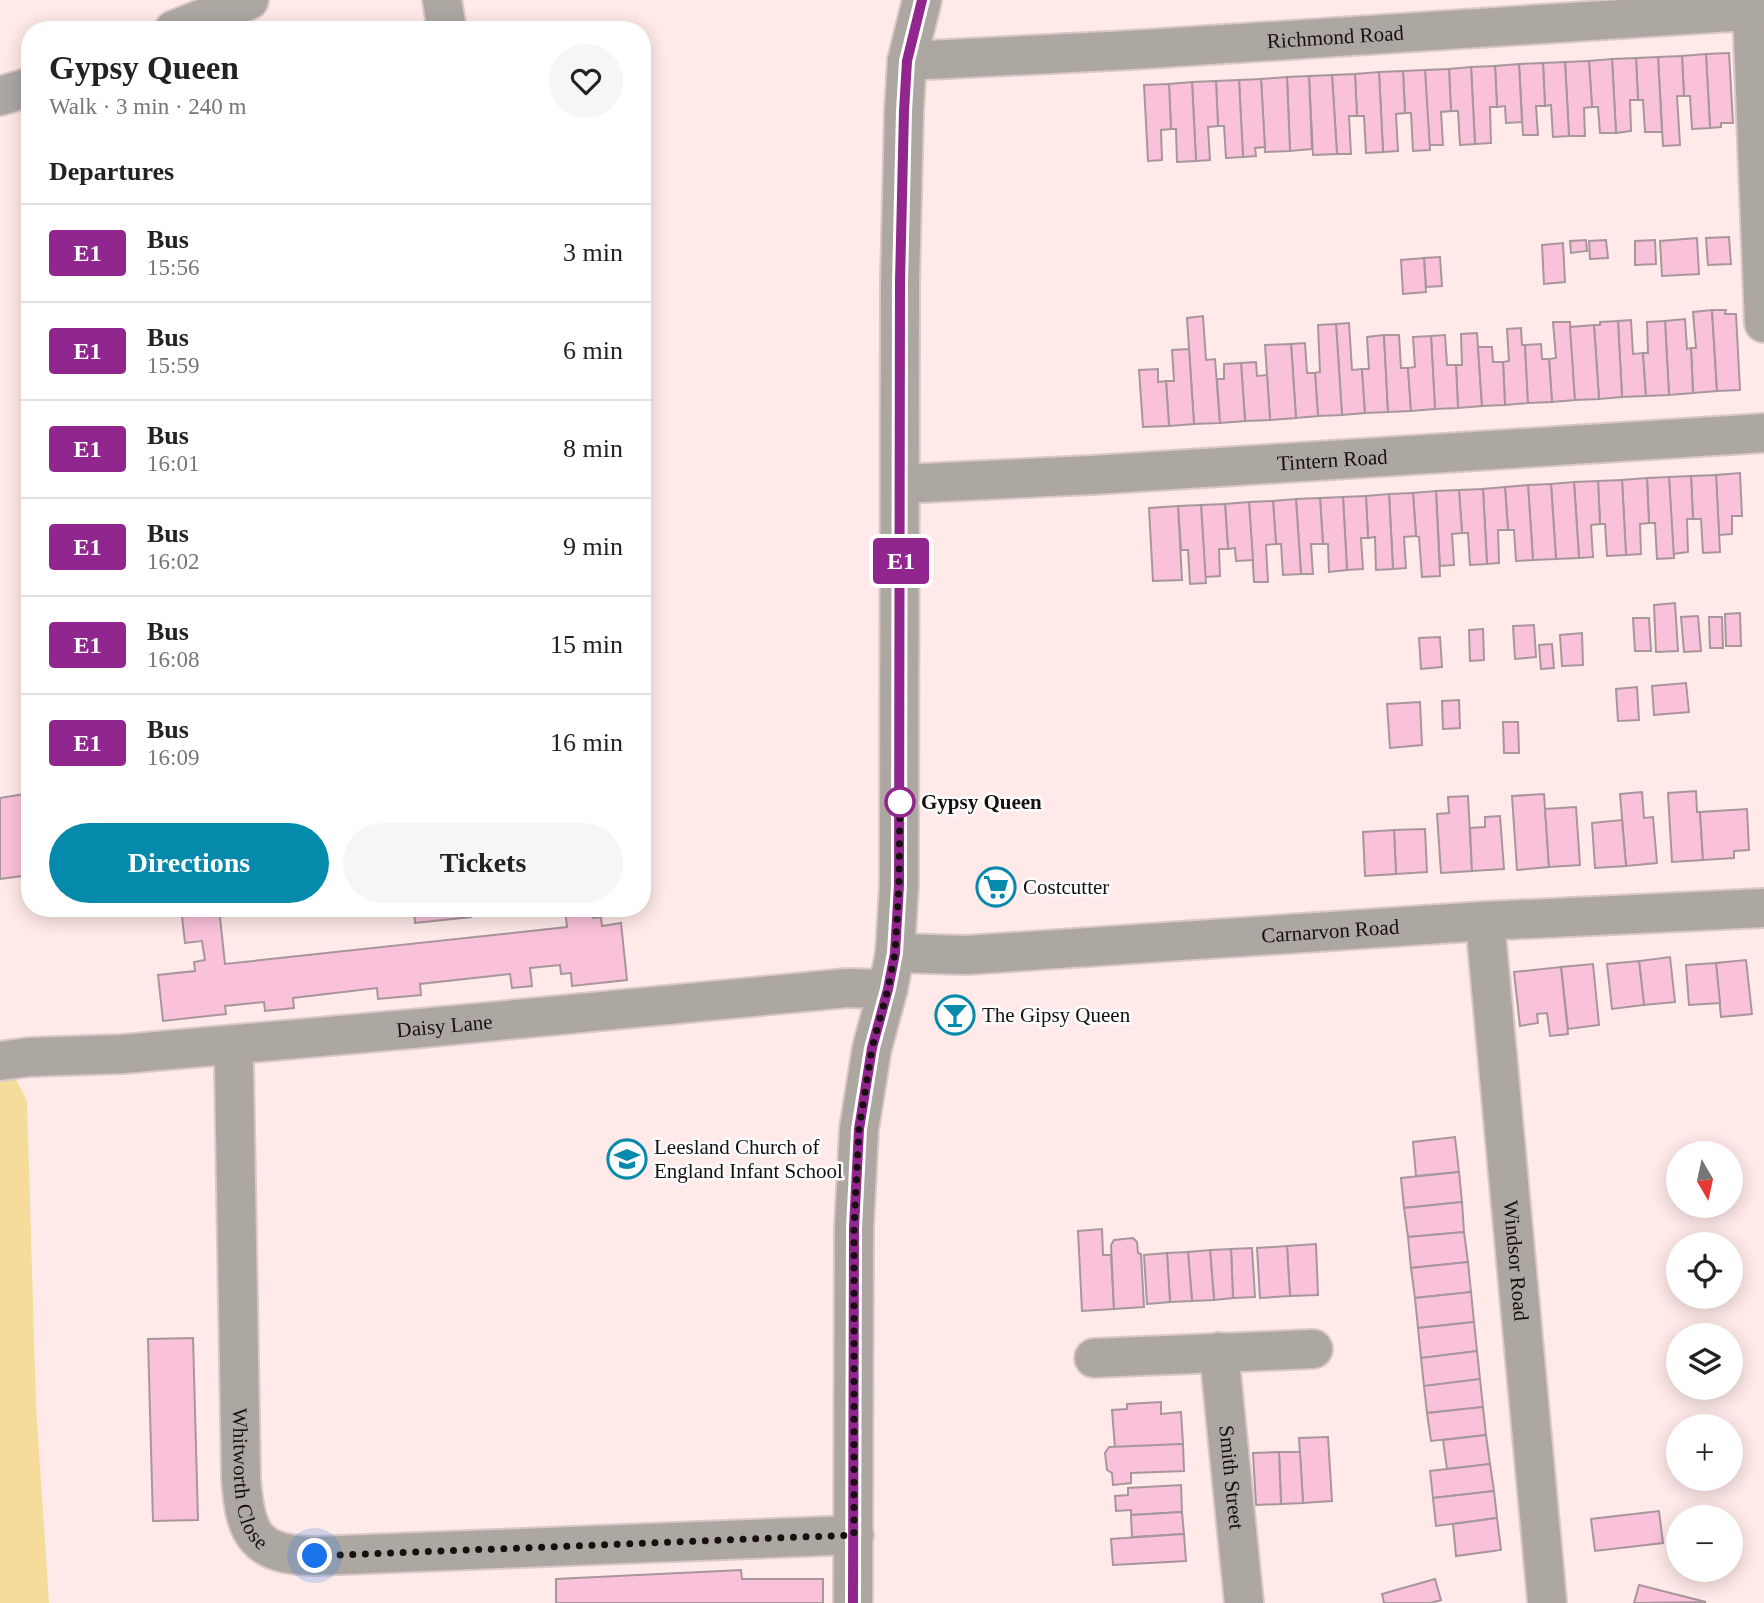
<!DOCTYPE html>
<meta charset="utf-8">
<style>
body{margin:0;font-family:"Times New Roman",serif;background:#f6f6f6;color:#222;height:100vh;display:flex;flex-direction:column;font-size:26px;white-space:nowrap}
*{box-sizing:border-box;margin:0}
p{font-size:23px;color:#767676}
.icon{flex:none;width:38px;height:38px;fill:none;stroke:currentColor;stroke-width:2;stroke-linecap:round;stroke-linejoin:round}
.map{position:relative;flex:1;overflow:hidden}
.drawer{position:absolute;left:21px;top:21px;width:630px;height:896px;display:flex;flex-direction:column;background:#fff;border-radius:28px;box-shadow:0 4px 18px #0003}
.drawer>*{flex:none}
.badge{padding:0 14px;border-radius:5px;font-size:24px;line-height:46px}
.needle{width:46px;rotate:171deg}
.fabs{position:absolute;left:1666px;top:1141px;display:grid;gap:14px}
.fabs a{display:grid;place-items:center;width:77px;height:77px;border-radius:50%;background:#fff;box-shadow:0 4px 18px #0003;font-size:35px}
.you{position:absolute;width:35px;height:35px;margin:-18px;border:5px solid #fff;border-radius:50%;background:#1a73e8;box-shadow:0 0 0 10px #1a73e833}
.map>.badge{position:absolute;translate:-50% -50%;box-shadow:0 0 0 4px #fff}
h2{padding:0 28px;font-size:26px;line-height:63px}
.round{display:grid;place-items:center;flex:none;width:74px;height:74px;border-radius:37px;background:#f6f6f6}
.overview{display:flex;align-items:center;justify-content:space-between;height:119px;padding:0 28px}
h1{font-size:33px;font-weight:800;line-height:52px}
.action{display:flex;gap:14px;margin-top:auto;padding:14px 28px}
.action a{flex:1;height:80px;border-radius:42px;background:#058aab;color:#fff;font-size:28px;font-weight:800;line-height:80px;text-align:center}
.action a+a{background:#f6f6f6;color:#222}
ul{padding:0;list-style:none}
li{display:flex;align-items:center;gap:21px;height:98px;padding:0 28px;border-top:2px solid #e0e0e0}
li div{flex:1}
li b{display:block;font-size:26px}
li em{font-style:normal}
li .badge{min-width:77px;font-weight:700;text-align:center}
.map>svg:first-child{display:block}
.green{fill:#f6dc9a}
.building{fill:#fac2da;stroke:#a7969c;stroke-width:2}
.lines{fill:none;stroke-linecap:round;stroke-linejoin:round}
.minor-casing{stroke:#dac7c6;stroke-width:42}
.minor{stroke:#ada7a2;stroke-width:38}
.line-casing{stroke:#fff;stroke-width:16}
.line{stroke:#91268e;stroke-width:10}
.walk{stroke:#16100f;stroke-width:7;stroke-dasharray:0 12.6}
.stop-dot{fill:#fff;stroke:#91268e;stroke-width:3.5}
.labels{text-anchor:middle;stroke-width:5;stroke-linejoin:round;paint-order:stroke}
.street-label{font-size:21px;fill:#16100f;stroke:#fdfdfd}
.stop-label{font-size:21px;font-weight:bold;fill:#16100f;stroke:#fdfdfd;text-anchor:start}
.poi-label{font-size:21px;fill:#16100f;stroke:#fdfdfd;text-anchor:start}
</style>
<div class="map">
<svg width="1764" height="1603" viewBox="0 0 1764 1603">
<rect width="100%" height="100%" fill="#ffeae9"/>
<polygon class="green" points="0,1048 27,1101 36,1405 49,1603 0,1603"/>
<g class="building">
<polygon points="1729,53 1733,123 1721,123 1721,127 1710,128 1706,54"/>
<polygon points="1706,54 1710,128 1692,129 1690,96 1684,96 1682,56"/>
<polygon points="1682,56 1684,96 1677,96 1680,145 1663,146 1658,57"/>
<polygon points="1658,57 1662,132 1645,132 1643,100 1638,100 1636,58"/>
<polygon points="1636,58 1638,100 1630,100 1631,131 1616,133 1612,59"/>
<polygon points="1612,59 1616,133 1600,133 1598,107 1592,107 1589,61"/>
<polygon points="1589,61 1592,107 1584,108 1585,136 1569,136 1565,62"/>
<polygon points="1565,62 1569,136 1553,137 1551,105 1545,106 1543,63"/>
<polygon points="1543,63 1545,106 1536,106 1538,135 1523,135 1519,64"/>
<polygon points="1519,64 1522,122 1506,123 1505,106 1497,107 1495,66"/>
<polygon points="1495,66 1497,107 1490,107 1491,143 1475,144 1471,67"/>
<polygon points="1471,67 1475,144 1460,145 1458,111 1451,111 1449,69"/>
<polygon points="1449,69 1451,111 1441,112 1443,145 1429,145 1425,70"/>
<polygon points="1425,70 1430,150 1413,151 1411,113 1405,113 1403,71"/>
<polygon points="1403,71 1405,113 1396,114 1398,151 1383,152 1379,72"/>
<polygon points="1379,72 1383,152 1366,153 1364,116 1357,116 1355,74"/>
<polygon points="1355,74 1357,116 1349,116 1351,154 1337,154 1332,75"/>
<polygon points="1332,75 1337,154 1313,155 1309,76"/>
<polygon points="1309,76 1312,149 1290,151 1287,77"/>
<polygon points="1287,77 1290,151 1265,152 1261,79"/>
<polygon points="1261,79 1265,147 1255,148 1256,156 1243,157 1239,80"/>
<polygon points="1239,80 1243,157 1226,158 1224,126 1218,126 1216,81"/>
<polygon points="1216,81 1218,126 1208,127 1210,160 1196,161 1192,82"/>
<polygon points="1192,82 1196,161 1177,162 1176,129 1171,129 1169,84"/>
<polygon points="1169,84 1171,129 1161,130 1162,160 1148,161 1144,85"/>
<polygon points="1729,237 1731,264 1708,265 1706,238"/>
<polygon points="1697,238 1699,274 1662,276 1660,241"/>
<polygon points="1586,240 1587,251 1571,253 1570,241"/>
<polygon points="1606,240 1608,258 1590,259 1589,241"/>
<polygon points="1655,240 1656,264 1635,265 1635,241"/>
<polygon points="1563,243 1565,282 1544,284 1542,245"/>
<polygon points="1440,257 1442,286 1426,287 1424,258"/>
<polygon points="1424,258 1426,292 1403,294 1401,260"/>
<polygon points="1712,310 1717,391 1693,393 1691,348 1696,348 1693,312"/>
<polygon points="1712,310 1726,310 1725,314 1736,314 1740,390 1717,391"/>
<polygon points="1203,316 1206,360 1215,359 1220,423 1194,424 1187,318"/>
<polygon points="1685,319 1687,349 1691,348 1693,393 1669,395 1665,321"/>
<polygon points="1631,320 1633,354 1643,353 1646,396 1622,397 1618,321"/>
<polygon points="1618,321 1622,397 1599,399 1594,325 1600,325 1600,322"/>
<polygon points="1665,321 1669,395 1646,396 1643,353 1648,353 1647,322"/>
<polygon points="1553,322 1570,322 1575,400 1552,402 1549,359 1556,358"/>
<polygon points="1349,323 1352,370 1362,369 1365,413 1342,415 1336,324"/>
<polygon points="1336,324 1342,415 1318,416 1315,373 1320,372 1318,325"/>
<polygon points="1594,325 1599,399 1575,400 1570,327"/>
<polygon points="1521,328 1522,345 1525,345 1528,403 1505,405 1503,362 1509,361 1507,329"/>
<polygon points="1477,333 1482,406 1458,408 1456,365 1462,365 1461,334"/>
<polygon points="1384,335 1388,412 1365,413 1362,369 1369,369 1367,337"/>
<polygon points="1384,335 1399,335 1401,368 1408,368 1411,411 1388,412"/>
<polygon points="1445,335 1447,365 1456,365 1458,408 1435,409 1431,336"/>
<polygon points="1431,336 1435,409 1411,411 1408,368 1415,367 1413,337"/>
<polygon points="1305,343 1307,373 1315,373 1318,416 1296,418 1291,344"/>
<polygon points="1291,344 1296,418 1270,420 1265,345"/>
<polygon points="1541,344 1542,359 1549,359 1552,402 1528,403 1525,345"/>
<polygon points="1478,347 1492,347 1493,362 1503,362 1505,405 1482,406"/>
<polygon points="1189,349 1194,424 1169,426 1166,381 1174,381 1172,350"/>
<polygon points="1256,362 1257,376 1267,375 1270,420 1245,421 1241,363"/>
<polygon points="1241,363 1245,421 1220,423 1217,379 1224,379 1224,364"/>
<polygon points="1158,369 1158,382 1166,381 1169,426 1143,427 1139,370"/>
<polygon points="1740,473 1742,516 1732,516 1732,534 1719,535 1716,475"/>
<polygon points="1716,475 1720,552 1703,553 1701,519 1693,519 1691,476"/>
<polygon points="1691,476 1693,519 1687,519 1688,552 1673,554 1669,477"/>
<polygon points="1669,477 1674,558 1657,559 1655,523 1649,523 1647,478"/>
<polygon points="1647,478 1649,523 1640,524 1641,554 1626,555 1622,480"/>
<polygon points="1622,480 1626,555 1607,556 1605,524 1600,524 1598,481"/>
<polygon points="1598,481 1600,524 1591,525 1593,557 1579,558 1574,482"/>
<polygon points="1574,482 1579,558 1556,559 1551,484"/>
<polygon points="1551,484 1556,559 1533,560 1528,485"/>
<polygon points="1528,485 1533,560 1516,561 1514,530 1508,530 1505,487"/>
<polygon points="1505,487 1508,530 1498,530 1499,563 1487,564 1483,489"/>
<polygon points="1483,489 1487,564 1470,565 1468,533 1462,533 1459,490"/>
<polygon points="1459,490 1462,533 1452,534 1454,565 1440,566 1436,491"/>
<polygon points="1436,491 1440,576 1422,577 1419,537 1416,536 1413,493"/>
<polygon points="1413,493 1416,536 1404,537 1406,568 1393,569 1389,494"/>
<polygon points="1389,494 1393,569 1376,570 1375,537 1368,538 1366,496"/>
<polygon points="1366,496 1368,538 1361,538 1363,569 1347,570 1343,497"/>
<polygon points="1343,497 1347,570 1329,572 1328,544 1323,544 1320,498"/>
<polygon points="1320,498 1323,544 1311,544 1313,574 1301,574 1296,499"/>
<polygon points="1296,499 1301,574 1283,575 1281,544 1276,544 1273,501"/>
<polygon points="1273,501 1276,544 1266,545 1268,582 1254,582 1249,502"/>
<polygon points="1249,502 1253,560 1236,561 1235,548 1228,549 1225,504"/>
<polygon points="1225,504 1228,549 1219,549 1220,576 1205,577 1201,505"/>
<polygon points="1201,505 1206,583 1190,584 1188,550 1181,550 1178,506"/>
<polygon points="1178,506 1182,580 1153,581 1149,508"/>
<polygon points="1675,603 1678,651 1656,652 1654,605"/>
<polygon points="1740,613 1741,646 1726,646 1725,614"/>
<polygon points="1698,616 1701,651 1684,652 1681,617"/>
<polygon points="1709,617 1722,617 1723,648 1710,648"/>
<polygon points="1633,618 1649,618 1651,651 1635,651"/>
<polygon points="1534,625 1536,657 1515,659 1513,626"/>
<polygon points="1483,629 1484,660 1470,661 1469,630"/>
<polygon points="1582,633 1583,665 1562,666 1560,635"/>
<polygon points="1440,637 1442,667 1421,669 1419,638"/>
<polygon points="1552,644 1554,668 1541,669 1539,645"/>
<polygon points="1686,683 1689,712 1654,715 1652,686"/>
<polygon points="1637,687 1639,720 1618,721 1616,689"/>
<polygon points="1459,700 1460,728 1443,729 1442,701"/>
<polygon points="1420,702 1422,745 1390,748 1387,704"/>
<polygon points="1503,722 1518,722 1519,753 1504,753"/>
<polygon points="1696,791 1697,812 1700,812 1703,860 1672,862 1668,793"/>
<polygon points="1642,792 1644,818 1653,817 1657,863 1626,866 1620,794"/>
<polygon points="25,794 30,827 30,875 0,879 0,798"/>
<polygon points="1544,794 1549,867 1517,870 1512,796"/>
<polygon points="1468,796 1472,871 1441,873 1437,814 1449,813 1448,797"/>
<polygon points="1576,807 1580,865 1549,867 1545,809"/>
<polygon points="1747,809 1749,850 1734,851 1734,858 1703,860 1700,812"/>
<polygon points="1500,816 1504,869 1472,871 1470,828 1485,827 1485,817"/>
<polygon points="1622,820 1626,866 1595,868 1592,823"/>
<polygon points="1425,829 1427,872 1396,874 1394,830"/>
<polygon points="1394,830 1396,874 1365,876 1363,832"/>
<polygon points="181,908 219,908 225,964 567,927 565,908 592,908 593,918 601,917 602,926 621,923 627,980 572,986 571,973 561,974 560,965 530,968 532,986 512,988 510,974 420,984 421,995 378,999 377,988 293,998 294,1008 265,1011 264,1002 225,1006 226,1014 163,1021 158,975 195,971 194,962 205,960 202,941 185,943"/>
<polygon points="414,908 470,908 471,917 415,923"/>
<polygon points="1670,957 1675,1002 1644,1005 1639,961"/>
<polygon points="1746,960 1752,1014 1721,1017 1716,963"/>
<polygon points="1639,961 1644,1005 1612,1009 1607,964"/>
<polygon points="1716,963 1720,1003 1689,1005 1686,965"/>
<polygon points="1593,964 1599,1025 1568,1029 1561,967"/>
<polygon points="1561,967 1568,1034 1550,1036 1547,1013 1537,1014 1538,1023 1520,1026 1514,972"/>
<polygon points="1455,1137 1459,1172 1416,1176 1413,1142"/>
<polygon points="1459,1172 1462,1202 1404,1208 1401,1178"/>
<polygon points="1462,1202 1464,1232 1408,1237 1404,1208"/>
<polygon points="1102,1229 1103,1255 1111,1255 1114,1309 1082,1311 1078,1231"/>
<polygon points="1464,1232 1468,1262 1411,1268 1408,1237"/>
<polygon points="1133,1238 1137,1242 1138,1253 1141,1254 1144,1307 1114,1309 1111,1245 1114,1240"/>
<polygon points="1316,1244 1318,1295 1290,1296 1287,1246"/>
<polygon points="1287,1246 1290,1296 1260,1298 1257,1248"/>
<polygon points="1252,1248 1255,1297 1233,1298 1231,1249"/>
<polygon points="1231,1249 1233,1298 1214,1300 1210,1250"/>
<polygon points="1210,1250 1214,1300 1192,1301 1188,1252"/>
<polygon points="1188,1252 1192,1301 1170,1302 1167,1253"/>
<polygon points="1167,1253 1170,1302 1147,1304 1144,1255"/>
<polygon points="1468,1262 1471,1292 1415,1298 1411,1268"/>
<polygon points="1471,1292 1474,1322 1418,1328 1415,1298"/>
<polygon points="1474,1322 1477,1351 1421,1358 1418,1328"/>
<polygon points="193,1338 198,1520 153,1521 148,1339"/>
<polygon points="1477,1351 1480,1379 1424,1386 1421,1358"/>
<polygon points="1480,1379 1483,1407 1427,1413 1424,1386"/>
<polygon points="1161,1402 1161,1414 1181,1412 1183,1444 1115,1448 1112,1410 1127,1409 1127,1404"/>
<polygon points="1483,1407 1486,1435 1431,1441 1427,1413"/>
<polygon points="1486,1435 1490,1464 1447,1469 1443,1440"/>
<polygon points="1328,1437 1332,1501 1303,1503 1299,1438"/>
<polygon points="1183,1444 1184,1471 1131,1473 1131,1483 1113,1485 1112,1473 1107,1470 1105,1453 1109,1447"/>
<polygon points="1279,1452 1300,1452 1303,1503 1281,1504"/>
<polygon points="1279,1452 1281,1504 1256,1505 1253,1453"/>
<polygon points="1490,1464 1494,1491 1433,1498 1430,1471"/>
<polygon points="1181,1485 1182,1512 1131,1515 1131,1510 1116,1511 1115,1496 1128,1495 1128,1488"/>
<polygon points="1494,1491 1497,1518 1436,1526 1433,1498"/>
<polygon points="1659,1511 1663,1543 1595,1551 1591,1519"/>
<polygon points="1182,1512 1184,1534 1132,1537 1131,1515"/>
<polygon points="1497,1518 1501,1550 1456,1556 1453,1524"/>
<polygon points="1184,1534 1186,1561 1113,1565 1111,1539"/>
<polygon points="741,1570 742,1579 823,1579 823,1603 556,1603 556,1579"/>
<polygon points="1435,1579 1441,1600 1431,1603 1384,1603 1382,1594"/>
<polygon points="1639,1585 1706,1602 1634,1603"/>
</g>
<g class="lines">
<g class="minor-casing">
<g id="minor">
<polyline points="442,0 447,30"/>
<polyline points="1752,11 1764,323"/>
<polyline points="174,30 249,0"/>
<path id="s1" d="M907,61l223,-11 634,-40"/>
<polyline points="0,96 30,87"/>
<path id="s2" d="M901,484l191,-9 672,-42"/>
<path id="s3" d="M1485,921l62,680"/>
<path id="s4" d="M895,953l71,2 519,-34 279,-13"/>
<path id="s5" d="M0,1061l29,-4 94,-3 299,-26 425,-40 41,1"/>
<path id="s6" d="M234,1067l7,411c4,56 13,77 74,78l539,-21"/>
<path id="s7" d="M1219,1352l25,251"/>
<polyline points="1094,1358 1313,1349"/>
<polyline points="853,1603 854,1228 859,1129 872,1048 888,989 895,953 899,885 900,282 904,111 907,61 922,0"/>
</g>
</g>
<use href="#minor" class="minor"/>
</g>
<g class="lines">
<g class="line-casing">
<polyline id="line" points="853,1603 854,1228 859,1129 872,1048 888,989 895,953 899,885 900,282 904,111 907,61 922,0"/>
</g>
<use href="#line" class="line"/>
<polyline class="walk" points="315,1556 854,1535 854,1228 859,1129 872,1048 888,989 895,953 899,885 900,794 900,802"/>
</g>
<defs>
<g id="supermarket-ring" transform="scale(2.0125)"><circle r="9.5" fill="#fdfdfd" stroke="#058aab" stroke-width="1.5"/><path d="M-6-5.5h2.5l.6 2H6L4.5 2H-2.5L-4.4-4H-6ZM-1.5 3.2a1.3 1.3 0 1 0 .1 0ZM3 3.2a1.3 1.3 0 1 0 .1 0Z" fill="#058aab"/></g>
<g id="bar-ring" transform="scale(2.0125)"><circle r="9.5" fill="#fdfdfd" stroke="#058aab" stroke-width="1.5"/><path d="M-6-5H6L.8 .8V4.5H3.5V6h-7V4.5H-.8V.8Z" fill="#058aab"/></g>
<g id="school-ring" transform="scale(2.0125)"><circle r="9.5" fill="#fdfdfd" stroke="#058aab" stroke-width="1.5"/><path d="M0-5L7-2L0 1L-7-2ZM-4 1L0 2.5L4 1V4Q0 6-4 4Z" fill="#058aab"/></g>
</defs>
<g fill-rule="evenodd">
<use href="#supermarket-ring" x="996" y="887"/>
<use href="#bar-ring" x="955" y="1015"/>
<use href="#school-ring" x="627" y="1159"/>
</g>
<circle class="stop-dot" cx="900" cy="802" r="14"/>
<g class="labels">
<g class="street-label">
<text dy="7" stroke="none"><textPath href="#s1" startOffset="429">Richmond Road</textPath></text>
<text dy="7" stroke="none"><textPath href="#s2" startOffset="432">Tintern Road</textPath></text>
<text dy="7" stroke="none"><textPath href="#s4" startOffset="436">Carnarvon Road</textPath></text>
<text dy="7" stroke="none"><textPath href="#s5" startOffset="446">Daisy Lane</textPath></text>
<text dy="7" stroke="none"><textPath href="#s3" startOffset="341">Windsor Road</textPath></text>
<text dy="7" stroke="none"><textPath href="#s6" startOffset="413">Whitworth Close</textPath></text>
<text dy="7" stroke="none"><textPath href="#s7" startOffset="126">Smith Street</textPath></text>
</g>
<g class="stop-label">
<text x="921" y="809">Gypsy Queen</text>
</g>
<g class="poi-label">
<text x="1023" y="894">Costcutter</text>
<text x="982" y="1022">The Gipsy Queen</text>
<text x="654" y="1154">Leesland Church of<tspan x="654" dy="24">England Infant School</tspan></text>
</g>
</g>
</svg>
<div class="fabs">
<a><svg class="needle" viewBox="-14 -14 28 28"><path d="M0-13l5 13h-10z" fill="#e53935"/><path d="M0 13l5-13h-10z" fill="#767676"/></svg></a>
<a><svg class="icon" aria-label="locate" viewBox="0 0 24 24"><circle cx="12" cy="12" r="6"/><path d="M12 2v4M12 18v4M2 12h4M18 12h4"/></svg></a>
<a><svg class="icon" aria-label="layers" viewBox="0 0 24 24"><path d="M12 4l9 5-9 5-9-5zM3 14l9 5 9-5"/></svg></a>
<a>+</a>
<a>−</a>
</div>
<div class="you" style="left:315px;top:1556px"></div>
<b class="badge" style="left:901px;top:561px;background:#91268e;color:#fff">E1</b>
<section class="drawer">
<div class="overview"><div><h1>Gypsy Queen</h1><p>Walk · 3 min · 240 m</p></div><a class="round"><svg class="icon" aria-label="heart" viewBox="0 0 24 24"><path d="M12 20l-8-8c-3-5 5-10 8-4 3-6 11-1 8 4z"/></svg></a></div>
<h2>Departures</h2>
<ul>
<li><span class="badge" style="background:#91268e;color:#fff">E1</span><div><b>Bus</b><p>15:56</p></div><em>3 min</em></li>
<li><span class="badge" style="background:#91268e;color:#fff">E1</span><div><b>Bus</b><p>15:59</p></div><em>6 min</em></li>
<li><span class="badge" style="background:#91268e;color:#fff">E1</span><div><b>Bus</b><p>16:01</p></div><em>8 min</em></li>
<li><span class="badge" style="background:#91268e;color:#fff">E1</span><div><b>Bus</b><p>16:02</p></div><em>9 min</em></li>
<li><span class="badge" style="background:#91268e;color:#fff">E1</span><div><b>Bus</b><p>16:08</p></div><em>15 min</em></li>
<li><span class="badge" style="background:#91268e;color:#fff">E1</span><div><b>Bus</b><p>16:09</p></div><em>16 min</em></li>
</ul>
<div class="action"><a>Directions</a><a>Tickets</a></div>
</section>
</div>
